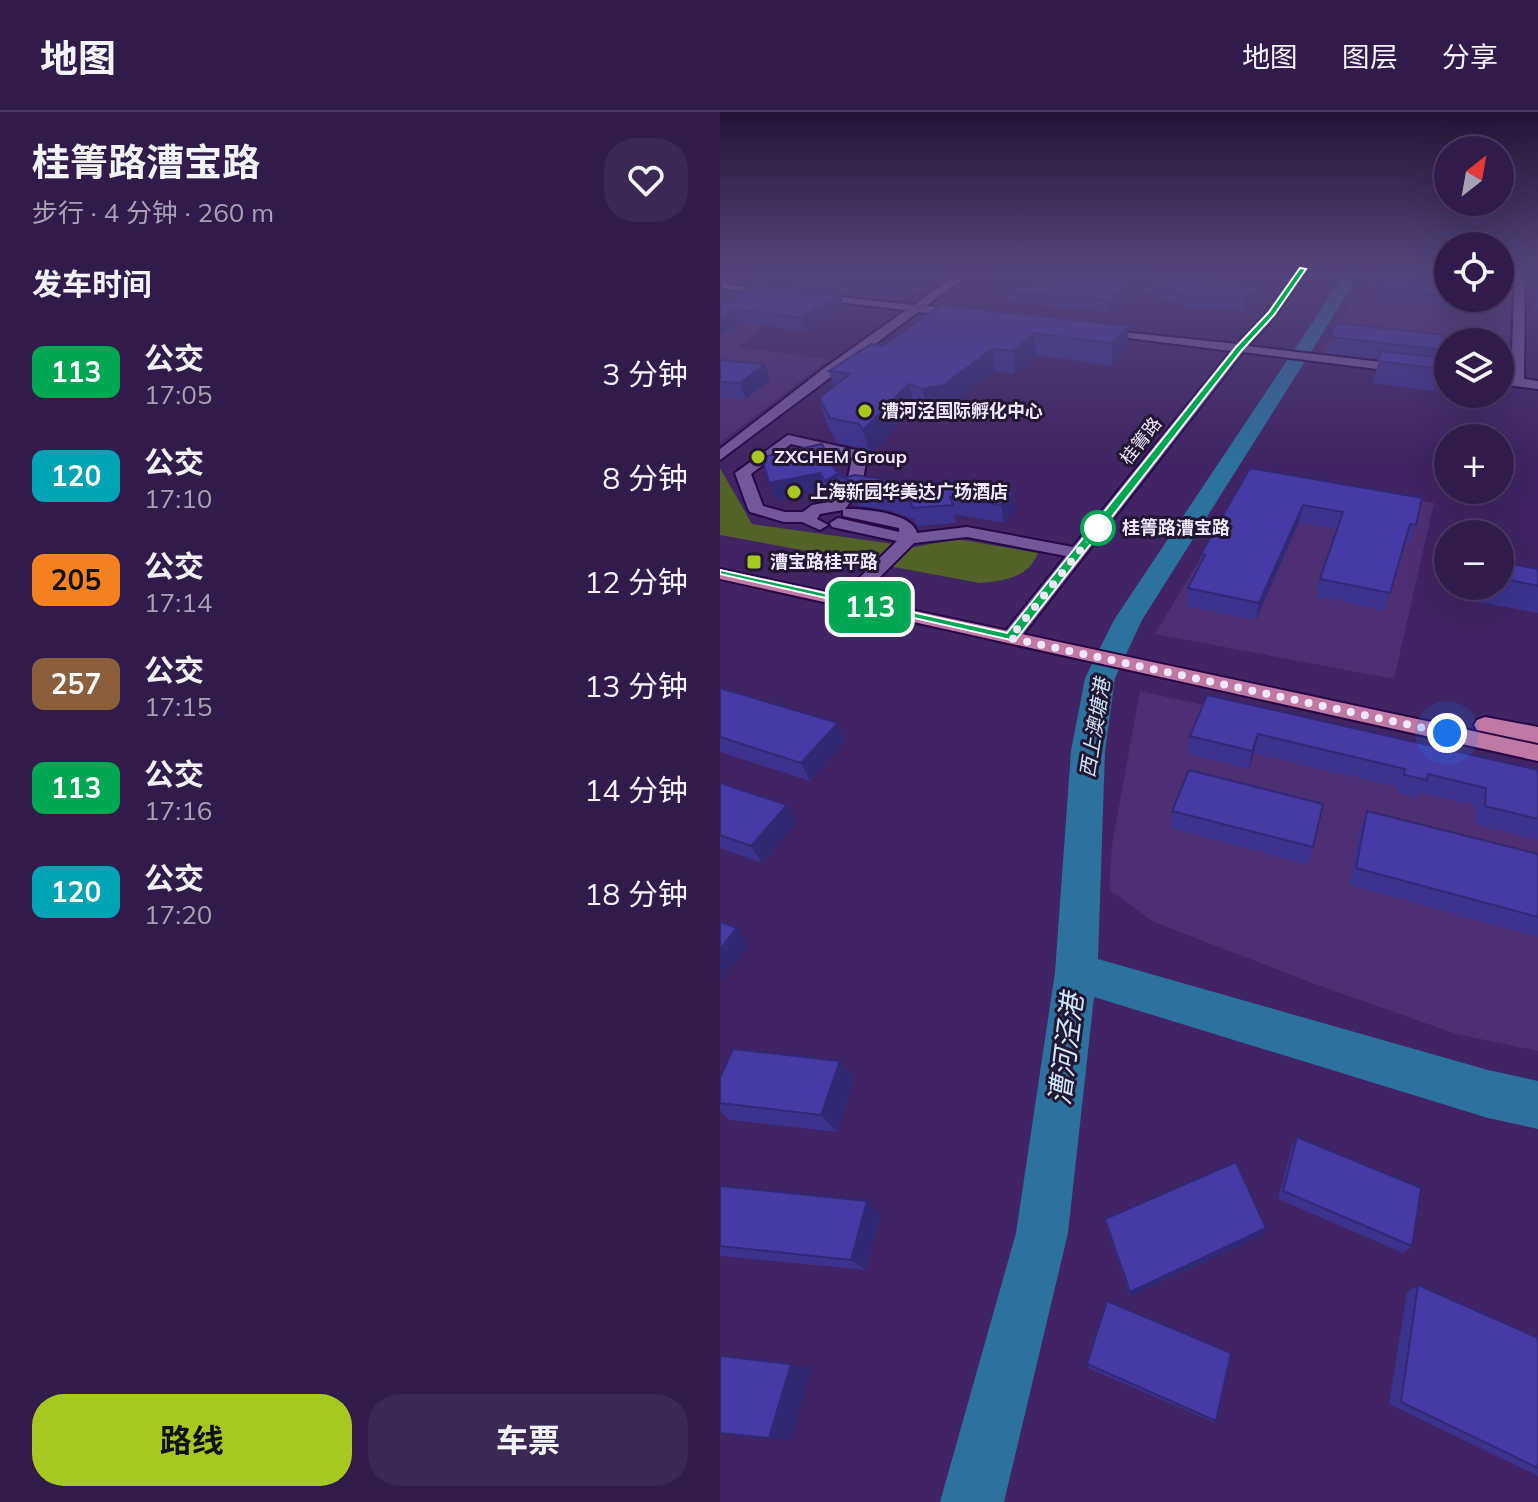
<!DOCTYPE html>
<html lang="zh">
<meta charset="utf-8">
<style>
body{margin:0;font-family:Mulish,"Noto Sans SC",sans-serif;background:#3c2854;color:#f1f3f6;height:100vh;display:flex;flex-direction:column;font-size:30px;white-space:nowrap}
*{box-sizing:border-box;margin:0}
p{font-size:26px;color:#a8a1b5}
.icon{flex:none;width:44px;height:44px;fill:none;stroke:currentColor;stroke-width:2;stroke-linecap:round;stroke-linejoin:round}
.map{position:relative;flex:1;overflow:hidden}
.drawer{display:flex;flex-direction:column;background:#301b4a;width:720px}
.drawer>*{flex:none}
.badge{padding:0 16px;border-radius:12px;font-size:28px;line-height:52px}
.needle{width:52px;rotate:31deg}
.buttons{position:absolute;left:714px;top:24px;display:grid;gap:16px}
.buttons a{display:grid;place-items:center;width:80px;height:80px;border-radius:50%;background:#301b4a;box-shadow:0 8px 32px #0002,0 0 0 2px #4b3962;font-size:40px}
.you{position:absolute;width:40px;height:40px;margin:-20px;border:6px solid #fff;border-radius:50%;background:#1a73e8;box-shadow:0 0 0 12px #1a73e833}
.map>.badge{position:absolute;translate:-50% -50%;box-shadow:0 0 0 4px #fff}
h2{padding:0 32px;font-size:30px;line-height:72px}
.round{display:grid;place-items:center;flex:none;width:84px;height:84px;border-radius:32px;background:#3c2854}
.head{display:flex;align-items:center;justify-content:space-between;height:136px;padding:0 32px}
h1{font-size:38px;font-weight:700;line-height:60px}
.action{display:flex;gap:16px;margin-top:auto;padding:16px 32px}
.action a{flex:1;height:92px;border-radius:32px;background:#a6c821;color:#111;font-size:32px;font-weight:700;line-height:92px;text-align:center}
.action a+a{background:#3c2854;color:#f1f3f6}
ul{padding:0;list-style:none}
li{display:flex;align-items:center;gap:24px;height:104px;padding:0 32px}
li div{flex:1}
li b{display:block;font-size:30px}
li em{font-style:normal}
li .badge{min-width:88px;font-weight:700;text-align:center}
header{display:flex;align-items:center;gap:48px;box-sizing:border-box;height:112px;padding:0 40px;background:#301b4a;border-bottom:2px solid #4b3962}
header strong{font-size:38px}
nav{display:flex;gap:44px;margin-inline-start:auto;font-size:28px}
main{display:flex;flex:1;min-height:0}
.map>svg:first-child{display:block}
.built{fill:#4e2f73}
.green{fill:#536226}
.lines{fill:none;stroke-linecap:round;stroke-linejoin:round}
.river{fill:#2d719e;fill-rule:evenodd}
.minor-casing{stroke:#270746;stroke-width:4}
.major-casing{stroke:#270746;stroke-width:4}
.minor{fill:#73579b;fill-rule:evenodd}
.major{fill:#c078a5;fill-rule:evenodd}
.wall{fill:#3c338e}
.shaded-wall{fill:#312974}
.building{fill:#463ba5;stroke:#312974;stroke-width:2}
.line{fill:#00a651;stroke:#fff;stroke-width:2}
.walk{stroke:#efe7fe;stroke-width:8;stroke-dasharray:0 14.4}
.poi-dot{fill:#a6c821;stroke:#221632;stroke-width:3}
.stop-dot{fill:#fff;stroke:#00a651;stroke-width:4}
.labels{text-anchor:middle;stroke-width:6;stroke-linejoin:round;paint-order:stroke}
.far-poi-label{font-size:18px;font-weight:bold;fill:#efe7fe;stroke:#221632;text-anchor:start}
.far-street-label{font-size:18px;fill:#efe7fe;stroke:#221632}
.far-stop-label{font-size:18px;font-weight:bold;fill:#efe7fe;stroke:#221632;text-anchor:start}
.far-water-label{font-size:20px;font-style:italic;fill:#cce6fa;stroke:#221632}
.near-water-label{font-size:28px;font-style:italic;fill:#cce6fa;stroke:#221632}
</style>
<header>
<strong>地图</strong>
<nav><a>地图</a><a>图层</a><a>分享</a></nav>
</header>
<main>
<section class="drawer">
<div class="head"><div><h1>桂箐路漕宝路</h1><p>步行 · 4 分钟 · 260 m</p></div><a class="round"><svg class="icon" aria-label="heart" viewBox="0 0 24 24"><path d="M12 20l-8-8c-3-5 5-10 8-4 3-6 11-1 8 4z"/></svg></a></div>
<h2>发车时间</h2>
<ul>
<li><span class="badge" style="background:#00a651;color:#fff">113</span><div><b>公交</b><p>17:05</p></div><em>3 分钟</em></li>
<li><span class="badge" style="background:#00a3b4;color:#fff">120</span><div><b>公交</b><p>17:10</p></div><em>8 分钟</em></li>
<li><span class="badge" style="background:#f58220;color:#111">205</span><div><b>公交</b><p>17:14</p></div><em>12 分钟</em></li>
<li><span class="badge" style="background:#8b5e3c;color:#fff">257</span><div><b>公交</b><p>17:15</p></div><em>13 分钟</em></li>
<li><span class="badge" style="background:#00a651;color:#fff">113</span><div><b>公交</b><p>17:16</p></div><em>14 分钟</em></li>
<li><span class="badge" style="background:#00a3b4;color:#fff">120</span><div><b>公交</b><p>17:20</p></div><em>18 分钟</em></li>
</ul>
<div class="action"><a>路线</a><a>车票</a></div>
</section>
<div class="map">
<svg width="818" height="1390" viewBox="0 0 818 1390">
<rect width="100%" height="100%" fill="#402463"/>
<g class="built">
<polygon points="41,157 230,157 189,185 167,189 29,174 23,169"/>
<polygon points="653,157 728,157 728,186 780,186 780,162 793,163 786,266 780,265 780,230 728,230 728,259 599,243"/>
<polygon points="0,200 56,205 18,235 109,247 0,331"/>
<polygon points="532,360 714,391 674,567 435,522"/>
<polygon points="420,579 818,667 818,939 736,922 595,872 434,810 389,778 392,733"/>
</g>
<path class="green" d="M0,356l32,56 163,23 42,-8 81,14c-10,25 -33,28 -58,30l-260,-48z"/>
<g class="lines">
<polygon class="river" points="628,157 643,157 422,508 395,566 385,639 378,847 768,958 818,969 818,1017 768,1006 374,885 348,1121 284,1390 220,1390 296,1121 335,860 351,639 365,566 394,508"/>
<g class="minor-casing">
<g id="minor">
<polygon points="244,157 256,157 206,194 245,199 251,202 249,204 198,200 0,348 0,337 103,257 186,198 6,177 2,176 2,172 194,193"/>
<path d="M578,157h10l-33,47 -27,30 200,24v8l-205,-26 -226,290h-14l-3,-4 66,-82 -99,-19 -53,6 -52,52 -6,2 -9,-6 3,-4 47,-46 -65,-14 -2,-4 8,-5 61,14v-4l-56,-12v-6l-23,4 -3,5 11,6 -8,5 -18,-8h-18l-34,-10 -2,-3 -13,-36 53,-38 77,17 2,3 -5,32 -8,5 -8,-5 6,-29 -61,-14 -40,30 12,32 22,6h18l9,-7 23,-4 9,-6 8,5 -7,9c18,-1 68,4 72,24l50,-6 106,20 158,-196 -134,-17 -4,-1v-4l144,15 30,-32z"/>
<polygon points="795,157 805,157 804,267 818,269 818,277 780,272 780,264 791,266"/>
</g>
</g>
<g class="major-casing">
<g id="major">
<polygon points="0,457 818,633 818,649 0,467"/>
<polygon points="765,605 818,615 818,631 757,618 754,613 757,608"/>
</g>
</g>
<use href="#minor" class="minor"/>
<use href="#major" class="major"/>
</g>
<g class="wall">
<polygon points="31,157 214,157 214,158 176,185 144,182 140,184 35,170"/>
<polygon points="281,157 430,158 430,162 535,184 524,199 465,195 418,177 388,200 289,190 288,176 340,166 282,160"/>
<polygon points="728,157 728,186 750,186 746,198 657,188 660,176"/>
<polygon points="818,159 818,198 814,198 816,165"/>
<polygon points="0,191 124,194 84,219 19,210 0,224"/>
<polygon points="408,214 408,236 392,254 316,243 295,262 275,259 228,297 206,300 194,296 150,343 146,337 117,331 106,310 99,286 114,275 109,259 163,234"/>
<polygon points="611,225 722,238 720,246 720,257 714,279 653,271 659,247 608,241"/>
<polygon points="0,248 45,252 50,268 26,287 0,285"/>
<polygon points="530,356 696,413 690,431 685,430 665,499 596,484 600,467 617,417 579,410 536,508 466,494 468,476 480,453 481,442"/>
<polygon points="115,358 127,365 196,372 296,397 284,411 234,402 236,411 197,414 194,407 167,398 138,394 134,385 122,379 110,387 105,378 55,389 49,371"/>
<polygon points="780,450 818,457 818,501 748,488 750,474 780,474"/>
<polygon points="0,576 118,611 125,629 90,669 0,640"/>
<polygon points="487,583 818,658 818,728 755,712 756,694 702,681 699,686 677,681 677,675 534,641 529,657 468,642 470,624"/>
<polygon points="0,671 76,711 42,751 0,736"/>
<polygon points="452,699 593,735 588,753 451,716"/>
<polygon points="647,699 818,742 818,825 629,773 640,717"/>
<polygon points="120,949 134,968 117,1020 10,1008 0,999 0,966"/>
<polygon points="577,1025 692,1134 683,1141 558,1087 572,1034"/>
<polygon points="0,1074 161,1102 146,1158 0,1144"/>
<polygon points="385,1107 542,1123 410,1185 386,1114"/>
<polygon points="698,1173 818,1226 818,1364 669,1292 687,1180"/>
<polygon points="367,1252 496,1309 493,1310 368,1256"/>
</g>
<g class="shaded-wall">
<polygon points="194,157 214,157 214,158 176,185 173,171"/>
<polygon points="418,167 418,177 388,200 388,189"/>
<polygon points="141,168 144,182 140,184 137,170"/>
<polygon points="537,174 535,184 524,199 525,188"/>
<polygon points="120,182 124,194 84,219 80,206"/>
<polygon points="14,197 19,210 0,224 0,208"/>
<polygon points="408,214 408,236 392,254 392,231"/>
<polygon points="314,221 316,243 295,262 293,239"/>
<polygon points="272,237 275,259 228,297 206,300 202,277"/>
<polygon points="45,252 50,268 26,287 20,271"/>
<polygon points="189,272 194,296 150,343 143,318"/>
<polygon points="100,361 105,378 55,389 49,371"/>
<polygon points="117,362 122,379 110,387 105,369"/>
<polygon points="294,380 296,397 284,411 281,393"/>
<polygon points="583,393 579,410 536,508 539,491"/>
<polygon points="118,611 125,629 90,669 81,651"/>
<polygon points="538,622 534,641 529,657 532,639"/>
<polygon points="67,693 76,711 42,751 31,734"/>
<polygon points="17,816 29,833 0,869 0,837"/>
<polygon points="120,949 134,968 117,1020 101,1003"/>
<polygon points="147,1089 161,1102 146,1158 131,1148"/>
<polygon points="546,1116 542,1123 410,1185 410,1180"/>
<polygon points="71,1252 91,1257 71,1328 49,1326"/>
</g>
<g class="building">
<polygon points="38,157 194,157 173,171 141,168 137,170"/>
<polygon points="344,157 421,157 430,158 425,162 537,174 525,188 466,184 418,167 388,189 288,180 288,176 374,160"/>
<polygon points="667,157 728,157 728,184 660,176"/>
<polygon points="35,172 120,182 80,206 14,197 0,208 0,191"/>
<polygon points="221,193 408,214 392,231 314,221 293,239 272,237 224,273 202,277 189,272 143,318 139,312 110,306 99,286 130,262 109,259 151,232 163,234"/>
<polygon points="616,211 724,223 722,238 611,225"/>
<polygon points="661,239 722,246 720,257 658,249"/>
<polygon points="0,248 45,252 20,271 0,270"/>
<polygon points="102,332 115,358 127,365 135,363 196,372 238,369 294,380 281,393 230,385 233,393 193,396 190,389 163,381 133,377 129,368 117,362 105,369 100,361 49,371 42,345"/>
<polygon points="530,356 702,386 696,413 690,412 670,481 600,467 623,400 583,393 539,491 468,476 485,443 481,442"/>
<polygon points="780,450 818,457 818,474 780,466"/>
<polygon points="0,576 118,611 81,651 0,625"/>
<polygon points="487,583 818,658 818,707 765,694 766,676 708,662 707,668 684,663 685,657 538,622 532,639 470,624"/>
<polygon points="469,658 603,692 593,735 452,699"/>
<polygon points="0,671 67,693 31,734 0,723"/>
<polygon points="647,699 818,742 818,805 636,756"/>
<polygon points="0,810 17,816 0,837"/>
<polygon points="13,937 120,949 101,1003 0,991 0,966"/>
<polygon points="577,1025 701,1076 692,1134 563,1079"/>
<polygon points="516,1050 546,1116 410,1180 385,1107"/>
<polygon points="0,1074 147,1089 131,1148 0,1134"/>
<polygon points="698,1173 818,1226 818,1356 681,1290"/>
<polygon points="387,1189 511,1241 496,1309 367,1252"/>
<polygon points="0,1244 71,1252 49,1326 0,1321"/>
</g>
<linearGradient id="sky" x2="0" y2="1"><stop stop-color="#231436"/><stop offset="0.45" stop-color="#53457c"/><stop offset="1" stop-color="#53457c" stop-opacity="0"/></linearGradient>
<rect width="818" height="352" fill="url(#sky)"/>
<polygon class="line" points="580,156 586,157 554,203 522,238 295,529 0,462 0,458 287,521 516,235 549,200"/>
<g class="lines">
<polyline class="walk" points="378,416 290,526 727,621"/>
</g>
<g class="poi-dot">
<circle cx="145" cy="299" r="8"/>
<circle cx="38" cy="345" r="8"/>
<circle cx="74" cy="380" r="8"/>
<rect x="26" y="442" width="16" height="16" rx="4"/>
</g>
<circle class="stop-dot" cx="378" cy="416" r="16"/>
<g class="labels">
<g class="far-poi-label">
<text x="161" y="305">漕河泾国际孵化中心</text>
<text x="54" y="351">ZXCHEM Group</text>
<text x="90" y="386">上海新园华美达广场酒店</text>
<text x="50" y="456">漕宝路桂平路</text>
</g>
<g class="far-street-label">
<text transform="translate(421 329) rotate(-52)" y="6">桂箐路</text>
</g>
<g class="far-stop-label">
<text x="402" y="422">桂箐路漕宝路</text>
</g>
<g class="far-water-label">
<text transform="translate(375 616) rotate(-81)" y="7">西上澳塘港</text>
</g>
<g class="near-water-label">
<text transform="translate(346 937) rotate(-83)" y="10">漕河泾港</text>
</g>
</g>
</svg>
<div class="buttons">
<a><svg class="needle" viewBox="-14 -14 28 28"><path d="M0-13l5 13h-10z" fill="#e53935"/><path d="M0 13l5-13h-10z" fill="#a8a1b5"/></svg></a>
<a><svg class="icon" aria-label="locate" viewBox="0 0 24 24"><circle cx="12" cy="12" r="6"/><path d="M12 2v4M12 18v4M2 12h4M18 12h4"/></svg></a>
<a><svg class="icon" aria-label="layers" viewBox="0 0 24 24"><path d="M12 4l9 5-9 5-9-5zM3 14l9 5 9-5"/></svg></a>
<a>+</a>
<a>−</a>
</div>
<div class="you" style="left:727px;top:621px"></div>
<b class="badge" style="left:150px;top:495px;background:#00a651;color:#fff">113</b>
</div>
</main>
